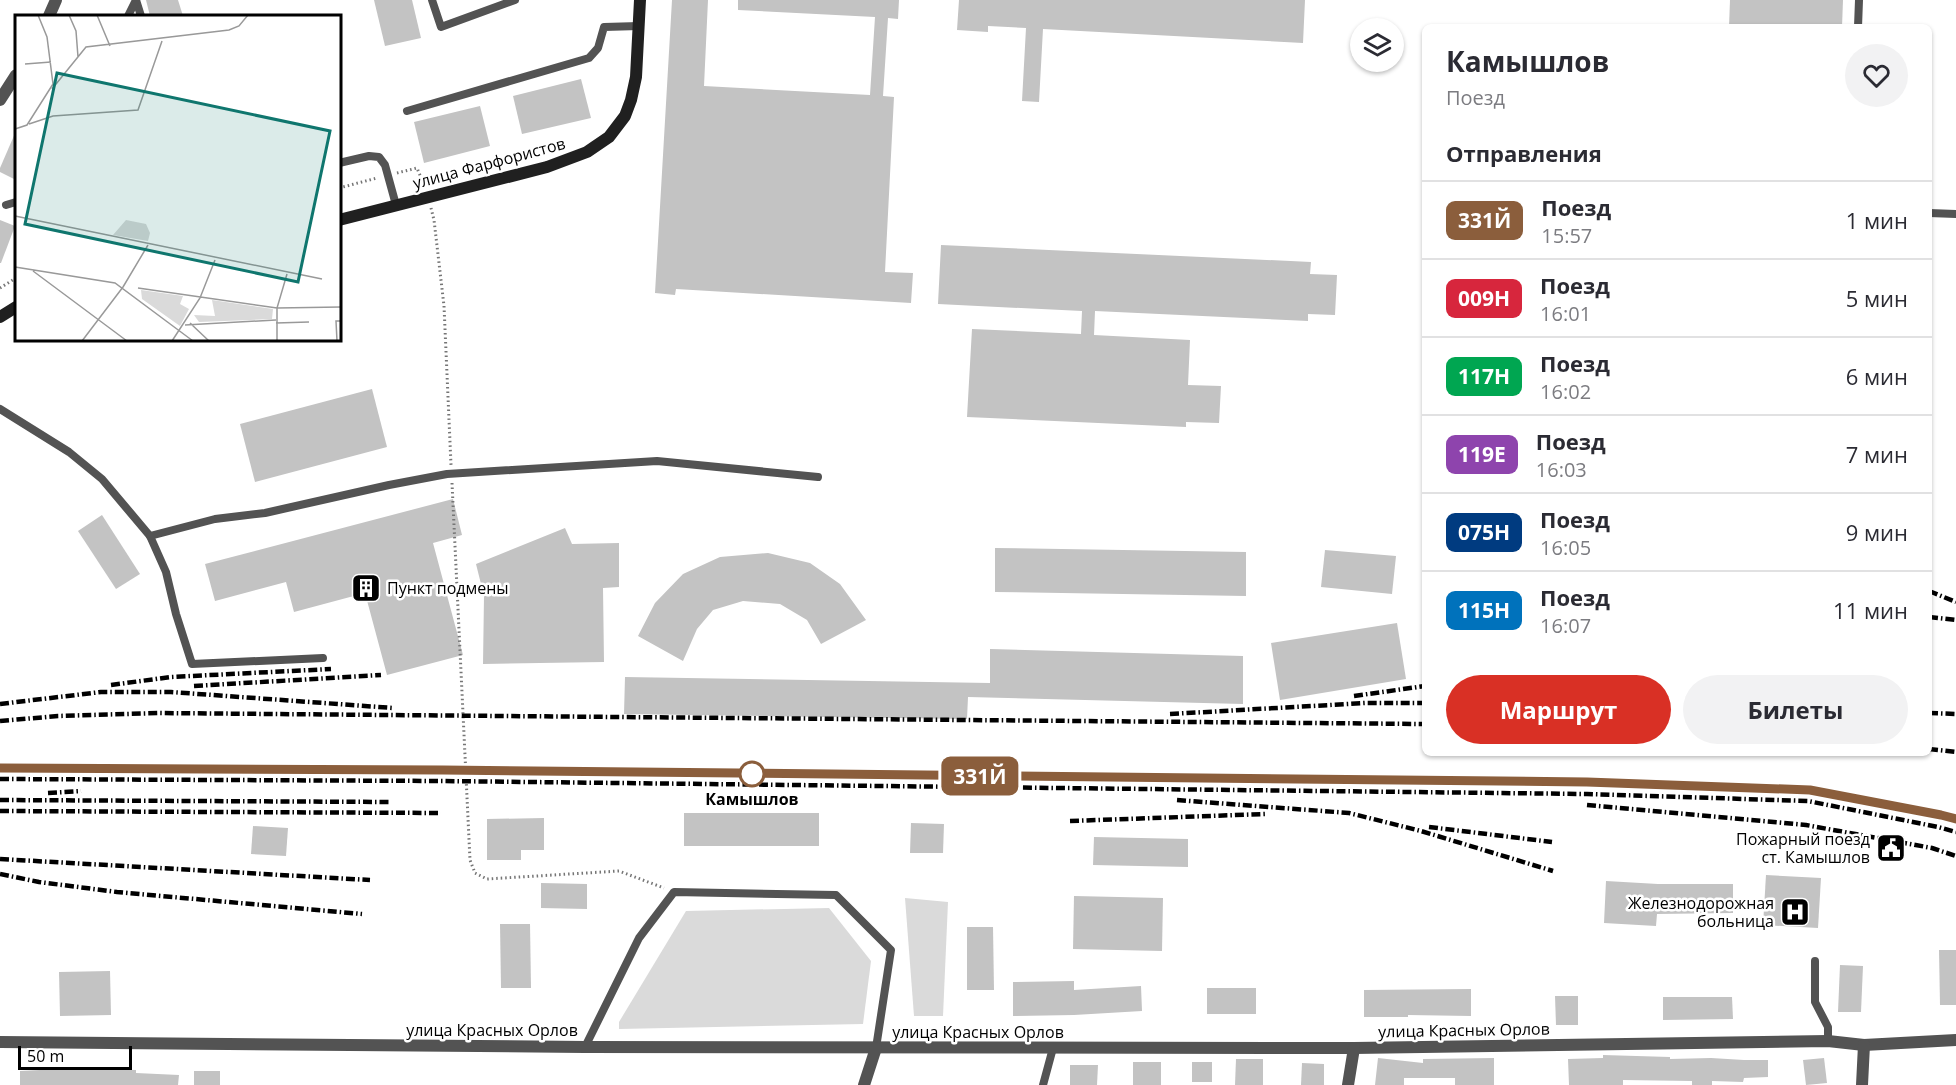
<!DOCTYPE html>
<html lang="ru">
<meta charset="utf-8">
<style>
body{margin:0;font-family:"Open Sans",sans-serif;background:#f2f2f3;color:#2b2b33;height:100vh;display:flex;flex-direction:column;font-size:22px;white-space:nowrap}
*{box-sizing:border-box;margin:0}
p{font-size:20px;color:#7c7c81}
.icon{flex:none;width:33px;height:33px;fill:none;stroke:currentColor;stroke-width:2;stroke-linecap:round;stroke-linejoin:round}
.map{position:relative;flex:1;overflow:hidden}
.side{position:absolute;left:1422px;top:24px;width:510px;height:732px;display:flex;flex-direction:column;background:#fff;border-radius:9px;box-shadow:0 2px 4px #0004}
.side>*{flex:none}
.badge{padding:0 12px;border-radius:9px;font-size:21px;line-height:39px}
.buttons{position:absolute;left:1350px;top:18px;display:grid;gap:12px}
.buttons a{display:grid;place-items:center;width:54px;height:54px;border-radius:50%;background:#fff;box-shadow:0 2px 4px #0004;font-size:30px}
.scale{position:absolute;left:18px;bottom:15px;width:114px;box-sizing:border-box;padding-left:6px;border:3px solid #000;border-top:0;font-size:16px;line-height:21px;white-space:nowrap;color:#000;-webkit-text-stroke:4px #fff;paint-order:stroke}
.map>.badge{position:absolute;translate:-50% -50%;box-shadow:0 0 0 3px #fff}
h2{padding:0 24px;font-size:22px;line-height:54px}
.round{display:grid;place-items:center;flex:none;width:63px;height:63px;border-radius:32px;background:#f2f2f3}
.summary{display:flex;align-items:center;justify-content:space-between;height:102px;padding:0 24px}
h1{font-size:28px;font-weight:700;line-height:45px}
.cta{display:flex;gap:12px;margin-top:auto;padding:12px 24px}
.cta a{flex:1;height:69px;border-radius:36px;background:#d93025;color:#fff;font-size:24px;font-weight:700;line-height:69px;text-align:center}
.cta a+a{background:#f2f2f3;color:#2b2b33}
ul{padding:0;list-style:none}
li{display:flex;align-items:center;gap:18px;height:78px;padding:0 24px;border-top:2px solid #e1e1e2}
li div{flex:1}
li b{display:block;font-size:22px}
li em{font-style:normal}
li .badge{min-width:66px;font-weight:700;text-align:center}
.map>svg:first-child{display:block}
.green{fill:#dadada}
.building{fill:#c3c3c3}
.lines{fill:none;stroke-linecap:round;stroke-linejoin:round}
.path{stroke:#757575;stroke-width:3;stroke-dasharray:1.5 3;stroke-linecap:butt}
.lane{stroke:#535353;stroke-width:8}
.street{stroke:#535353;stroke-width:12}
.secondary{stroke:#202020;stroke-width:12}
.rail{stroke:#000;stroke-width:4.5;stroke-dasharray:9 3 1.5 3;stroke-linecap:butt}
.line-casing{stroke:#fff;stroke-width:14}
.line{stroke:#8b5e3c;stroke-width:9}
.stop-dot{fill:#fff;stroke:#8b5e3c;stroke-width:3}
.labels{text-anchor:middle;stroke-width:5;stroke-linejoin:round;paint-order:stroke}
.street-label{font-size:16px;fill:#000;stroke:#fff}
.poi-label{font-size:16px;fill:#000;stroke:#fff;text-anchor:end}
.stop-label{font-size:16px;font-weight:bold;fill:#000;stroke:#fff}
.inset-road{fill:none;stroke:#999;stroke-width:1.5}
.view{fill:#0f766e;fill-opacity:0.15;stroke:#0f766e;stroke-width:3}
.inset-edge{fill:none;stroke:#000;stroke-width:3}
</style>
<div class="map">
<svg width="1956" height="1085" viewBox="0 0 1956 1085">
<rect width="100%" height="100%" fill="#fff"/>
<g class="green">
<polygon points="905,898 948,902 943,1016 914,1016"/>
<polygon points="829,908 871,961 863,1024 619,1029 619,1022 686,911"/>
</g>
<g class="building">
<polygon points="146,0 178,0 183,16 150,16"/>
<polygon points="374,0 412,0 421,38 385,46"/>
<polygon points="672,0 708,0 704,86 870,95 875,17 738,10 738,0 899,0 898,19 888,18 883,96 894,97 885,272 913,273 911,303 676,289 675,295 655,293"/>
<polygon points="959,0 1305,0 1303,43 1043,29 1039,102 1022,101 1026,28 988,26 988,32 957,30"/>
<polygon points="1730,0 1843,0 1842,27 1729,27"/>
<polygon points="581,79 591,118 522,134 513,96"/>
<polygon points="480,106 490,146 424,163 414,122"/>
<polygon points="16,131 16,180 0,172 0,168"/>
<polygon points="0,220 15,226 1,263 0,263"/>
<polygon points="941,245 1311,262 1310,274 1337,275 1335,315 1308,314 1308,321 1095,311 1094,335 1190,340 1188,385 1221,386 1219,423 1186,422 1186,427 967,417 972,329 1081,334 1082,311 938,304"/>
<polygon points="372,389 387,447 255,482 240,424"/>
<polygon points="453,499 462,535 433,543 463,655 387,675 365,593 294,612 286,582 215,601 205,564"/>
<polygon points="102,515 140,574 116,589 78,531"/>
<polygon points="565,528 572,544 619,543 619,587 603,588 604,662 483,664 484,596 476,564"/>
<polygon points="995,548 1246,552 1246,596 995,592"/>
<polygon points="1325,550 1396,556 1392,594 1321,587"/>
<polygon points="768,553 810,563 840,584 866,620 821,644 807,620 780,604 743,601 713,610 697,629 683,661 638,636 655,603 683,574 720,557"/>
<polygon points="1397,623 1406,679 1280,700 1271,643"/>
<polygon points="990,649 1243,656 1243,704 968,697 967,719 624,714 625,677 990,683"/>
<rect x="684" y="813" width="135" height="33"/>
<polygon points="544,818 544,850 521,850 521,860 487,860 487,819"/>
<polygon points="911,823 944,824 943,853 910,853"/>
<polygon points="253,826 288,828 286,856 251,854"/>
<polygon points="1094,837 1188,839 1188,867 1093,865"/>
<polygon points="1766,875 1821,878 1818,928 1763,925"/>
<polygon points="1606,881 1658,884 1733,884 1733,913 1657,914 1656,926 1604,923"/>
<polygon points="541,883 587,884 587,909 541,908"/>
<polygon points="1074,896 1163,898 1162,951 1073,949"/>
<polygon points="500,924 530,924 531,988 501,988"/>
<polygon points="967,927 993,927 994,990 967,990"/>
<polygon points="1939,950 1956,950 1956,1005 1940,1005"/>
<polygon points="1840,965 1863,966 1861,1012 1838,1012"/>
<polygon points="110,971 111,1015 60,1016 59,972"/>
<polygon points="1074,981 1074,990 1141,986 1142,1011 1074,1015 1013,1016 1013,982"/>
<rect x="1207" y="988" width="49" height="26"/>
<polygon points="1471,989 1471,1016 1408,1015 1408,1017 1364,1017 1364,990"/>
<polygon points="1555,996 1578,996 1578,1025 1556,1025"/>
<polygon points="1663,997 1732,997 1733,1019 1663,1020"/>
<polygon points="1603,1055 1670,1057 1670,1059 1711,1058 1744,1060 1768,1060 1768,1077 1744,1078 1743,1082 1712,1081 1712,1085 1692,1085 1692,1081 1623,1080 1623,1085 1569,1085 1568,1059 1603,1058"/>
<polygon points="1378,1058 1423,1063 1423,1059 1494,1058 1494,1085 1455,1085 1455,1078 1404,1078 1404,1085 1375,1085"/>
<polygon points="1824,1058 1827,1083 1806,1085 1803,1060"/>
<polygon points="1236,1059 1263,1059 1263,1085 1235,1085"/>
<rect x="1133" y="1062" width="28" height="23"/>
<rect x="1192" y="1062" width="20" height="20"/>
<polygon points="1302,1063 1324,1064 1324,1085 1301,1085"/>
<polygon points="1070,1065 1098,1065 1097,1085 1070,1085"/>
<polygon points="59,1069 136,1070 136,1073 179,1075 178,1085 20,1085 20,1071"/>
<rect x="194" y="1071" width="26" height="14"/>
</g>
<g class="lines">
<g class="path">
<polyline points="397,173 417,168 424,185"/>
<polyline points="339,188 377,178"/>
<polyline points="431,208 434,220 444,306 451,465"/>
<polyline points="0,288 16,278"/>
<polyline points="452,483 470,860 475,873 487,879 619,871 664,888"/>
</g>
<g class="lane">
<polyline points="136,0 141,16"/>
<polyline points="432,0 441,27 515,0"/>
<polyline points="128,16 136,0"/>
<polyline points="1858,27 1859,0"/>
<polyline points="407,111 589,58 598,48 604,27 639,26"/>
<polyline points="339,163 369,156 379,157 385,165 396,205"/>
<polyline points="6,205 16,202"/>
<polyline points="1929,213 1956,214"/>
<polyline points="0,409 69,452 102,479 150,536 166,572 176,614 192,664 323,658"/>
<polyline points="150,536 215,519 265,513 389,485 447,474 657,461 818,477"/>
<polyline points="1815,961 1815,1002 1828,1027 1828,1041"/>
<polyline points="585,1047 639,938 674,892 836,895 891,950 876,1048"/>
<polyline points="1043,1085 1053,1048"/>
</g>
<g class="street">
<polyline points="49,16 56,0"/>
<polyline points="0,100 16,75"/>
<polyline points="0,1042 585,1047 1354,1048 1828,1041 1864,1045 1956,1040"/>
<polyline points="864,1085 876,1048"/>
<polyline points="1348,1085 1354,1048"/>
<polyline points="1862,1085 1864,1045"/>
</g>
<g class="secondary">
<polyline points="339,220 547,167 587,152 609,137 625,116 631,100 636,77 640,0"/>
<polyline points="0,317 16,307"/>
</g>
<g class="rail">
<polyline points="1929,591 1956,602"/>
<polyline points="1929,617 1956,620"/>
<polyline points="111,685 171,677 331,669"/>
<polyline points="194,686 381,675"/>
<polyline points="1354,696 1425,686"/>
<polyline points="0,704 101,692 171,692 393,708"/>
<polyline points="1929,713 1956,714"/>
<polyline points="1170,714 1365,703 1425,703"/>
<polyline points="0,721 58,716 158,713 1425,724"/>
<polyline points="1929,749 1956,752"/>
<polyline points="0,768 443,770 1587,782 1810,790 1941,815 1956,819"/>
<polyline points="0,779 442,781 1587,794 1808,801 1938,827 1956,832"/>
<polyline points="48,793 81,791"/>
<polyline points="0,800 390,802"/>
<polyline points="1177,800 1349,813 1421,831 1553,871"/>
<polyline points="1587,805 1806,825 1932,848 1956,856"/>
<polyline points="0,811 441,813"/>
<polyline points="1070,821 1265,814"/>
<polyline points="1429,827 1552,842"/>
<polyline points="0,859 370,880"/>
<polyline points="0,874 39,882 117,892 362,914"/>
</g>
</g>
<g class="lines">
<g class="line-casing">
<polyline id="line" points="0,768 443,770 1587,782 1810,790 1941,815 1956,819"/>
</g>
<use href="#line" class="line"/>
</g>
<defs>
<g id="building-square" transform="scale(1.5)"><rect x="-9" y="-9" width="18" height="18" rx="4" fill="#000" stroke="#fff"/><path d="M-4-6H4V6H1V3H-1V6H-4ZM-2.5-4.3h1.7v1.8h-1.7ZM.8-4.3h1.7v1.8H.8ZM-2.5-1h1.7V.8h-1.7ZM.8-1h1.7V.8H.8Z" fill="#fff"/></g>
<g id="civic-square" transform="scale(1.5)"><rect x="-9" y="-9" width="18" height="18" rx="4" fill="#000" stroke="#fff"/><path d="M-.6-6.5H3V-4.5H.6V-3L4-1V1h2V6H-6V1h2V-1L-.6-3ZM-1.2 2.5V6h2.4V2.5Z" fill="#fff"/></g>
<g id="hospital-square" transform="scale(1.5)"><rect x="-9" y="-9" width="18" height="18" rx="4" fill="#000" stroke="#fff"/><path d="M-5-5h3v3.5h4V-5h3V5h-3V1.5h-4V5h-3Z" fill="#fff"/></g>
</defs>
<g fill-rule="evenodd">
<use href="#building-square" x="366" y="588"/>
<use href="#civic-square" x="1891" y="848"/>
<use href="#hospital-square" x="1795" y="912"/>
</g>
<circle class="stop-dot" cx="752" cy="774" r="12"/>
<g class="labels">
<g class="street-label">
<text transform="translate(489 163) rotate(-15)" y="6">улица Фарфористов</text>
<text x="492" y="1036">улица Красных Орлов</text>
<text transform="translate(1464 1030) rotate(-1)" y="6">улица Красных Орлов</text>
<text x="978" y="1038">улица Красных Орлов</text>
</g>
<g class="poi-label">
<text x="387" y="594" text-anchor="start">Пункт подмены</text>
<text x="1870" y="845">Пожарный поезд<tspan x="1870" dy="18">ст. Камышлов</tspan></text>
<text x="1774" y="909">Железнодорожная<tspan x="1774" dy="18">больница</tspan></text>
</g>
<g class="stop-label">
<text x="752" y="805">Камышлов</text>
</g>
</g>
<g transform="translate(15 15)">
<rect width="326" height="326" fill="#fff"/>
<path d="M111,205l20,4 4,9 -2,8 -35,-6zM126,275l42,6 -3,8 9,5 -9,17 -38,-27zM197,285l61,9 -1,10 -73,3 -5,-7 21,1z" fill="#dadada"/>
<path class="inset-road" d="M54,0l7,16 2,26M82,0l13,31M10,49l26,-2M37,74l34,-42 143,-17 10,-4 9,-11M14,109l24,-8 85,-6 24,-69M0,114l12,-4 26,-41 -6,-47 -9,-22M0,201l307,63M0,252l100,16 78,58M18,256l94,70M108,272l25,-42M123,273l139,20 64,-1M175,308l19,18M261,308l33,-1M170,310l91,-5M67,326l41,-54M157,326l28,-43 15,-38M262,326v-33l10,-34M322,326l-1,-20h5"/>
<path class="view" d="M42,58l273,58 -32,151 -273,-58z"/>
<rect width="326" height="326" class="inset-edge"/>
</g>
</svg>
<div class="buttons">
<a><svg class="icon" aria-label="layers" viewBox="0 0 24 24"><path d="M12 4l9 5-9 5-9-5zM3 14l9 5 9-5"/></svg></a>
</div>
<div class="scale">50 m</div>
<b class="badge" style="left:980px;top:776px;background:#8b5e3c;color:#fff">331Й</b>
<section class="side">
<div class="summary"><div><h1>Камышлов</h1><p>Поезд</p></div><a class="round"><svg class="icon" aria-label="heart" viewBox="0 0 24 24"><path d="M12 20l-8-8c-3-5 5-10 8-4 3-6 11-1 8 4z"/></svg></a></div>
<h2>Отправления</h2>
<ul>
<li><span class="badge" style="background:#8b5e3c;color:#fff">331Й</span><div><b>Поезд</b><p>15:57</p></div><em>1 мин</em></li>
<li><span class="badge" style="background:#d7263d;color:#fff">009Н</span><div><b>Поезд</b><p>16:01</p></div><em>5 мин</em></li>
<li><span class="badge" style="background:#00a651;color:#fff">117Н</span><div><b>Поезд</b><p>16:02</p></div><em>6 мин</em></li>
<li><span class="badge" style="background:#8e44ad;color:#fff">119Е</span><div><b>Поезд</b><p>16:03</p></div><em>7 мин</em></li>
<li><span class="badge" style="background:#003b80;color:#fff">075Н</span><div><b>Поезд</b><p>16:05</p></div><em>9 мин</em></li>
<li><span class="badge" style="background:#0072bc;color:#fff">115Н</span><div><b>Поезд</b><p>16:07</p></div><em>11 мин</em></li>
</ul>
<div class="cta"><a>Маршрут</a><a>Билеты</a></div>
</section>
</div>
